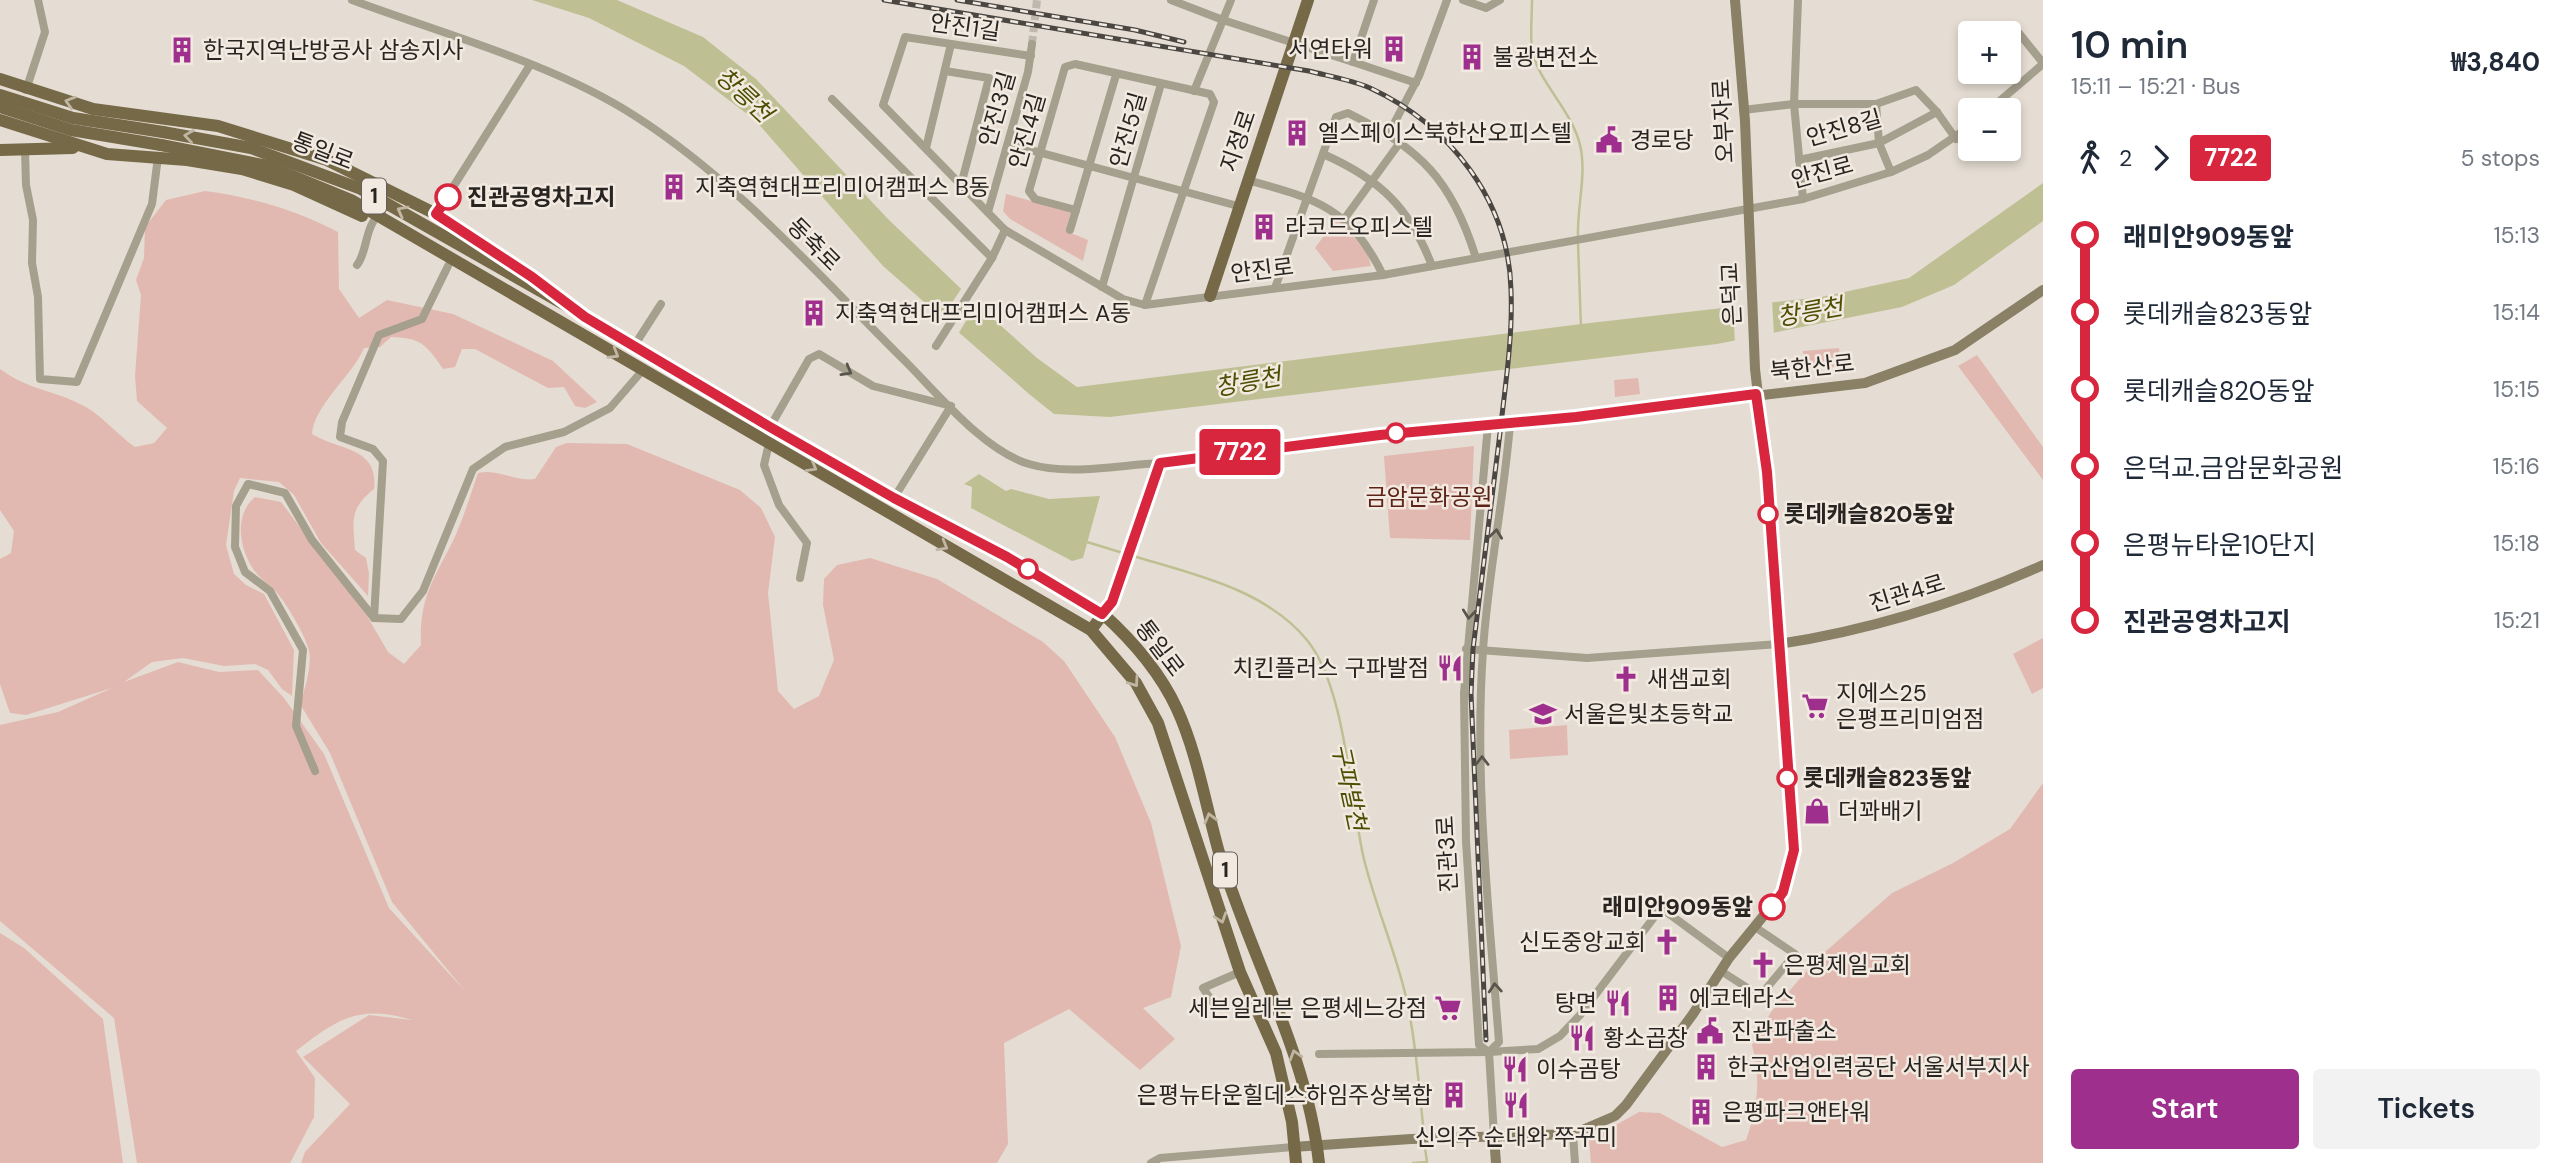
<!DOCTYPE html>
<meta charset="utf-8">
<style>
body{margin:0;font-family:"DM Sans","Noto Sans KR",sans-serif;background:#f2f2f3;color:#1f2937;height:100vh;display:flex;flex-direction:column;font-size:26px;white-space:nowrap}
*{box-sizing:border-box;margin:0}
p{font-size:23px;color:#747a83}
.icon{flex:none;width:38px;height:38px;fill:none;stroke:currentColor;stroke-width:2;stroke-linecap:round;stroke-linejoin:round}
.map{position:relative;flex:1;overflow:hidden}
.side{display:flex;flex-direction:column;background:#fff;width:525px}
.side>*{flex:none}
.badge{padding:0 14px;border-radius:5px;font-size:24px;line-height:46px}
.tools{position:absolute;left:1958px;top:21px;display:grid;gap:14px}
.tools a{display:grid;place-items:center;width:63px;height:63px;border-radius:7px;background:#fff;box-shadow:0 4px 10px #0003;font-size:35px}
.map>.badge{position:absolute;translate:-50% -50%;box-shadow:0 0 0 4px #fff}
.legs{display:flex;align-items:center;gap:10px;height:77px;padding:0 28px;font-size:23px}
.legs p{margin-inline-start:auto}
.headline{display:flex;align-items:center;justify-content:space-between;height:119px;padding:0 28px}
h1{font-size:38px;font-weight:600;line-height:52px}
.primary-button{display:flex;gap:14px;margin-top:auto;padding:14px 28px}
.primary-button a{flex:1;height:80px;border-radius:7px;background:#9e2f8d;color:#fff;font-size:28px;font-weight:600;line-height:80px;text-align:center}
.primary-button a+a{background:#f2f2f3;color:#1f2937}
ul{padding:0 28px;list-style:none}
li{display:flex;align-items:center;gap:24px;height:77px;font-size:26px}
li i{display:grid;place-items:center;width:10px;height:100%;margin:0 9px;background:currentColor}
li i::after{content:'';width:18px;height:18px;margin:-9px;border:5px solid;border-radius:50%;background:#fff}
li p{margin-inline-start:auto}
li:first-child i{background:linear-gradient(#0000 50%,currentColor 0)}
li:last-child i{background:linear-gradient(currentColor 50%,#0000 0)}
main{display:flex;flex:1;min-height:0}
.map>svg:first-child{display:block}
.green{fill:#e1b9b1}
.water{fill:#bec094}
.pier{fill:#e5ddd3}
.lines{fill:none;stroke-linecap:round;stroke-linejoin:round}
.stream{stroke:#bec094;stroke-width:2.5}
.street-tunnel{stroke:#bfb8af;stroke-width:8;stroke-dasharray:8 4;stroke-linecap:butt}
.street{stroke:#a59f8d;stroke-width:8}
.secondary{stroke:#898065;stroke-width:10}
.primary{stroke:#756948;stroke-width:12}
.rail-casing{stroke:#4a4642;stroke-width:5}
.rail{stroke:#f2eae0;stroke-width:2.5;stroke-dasharray:8;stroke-linecap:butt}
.primary-bridge{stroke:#756948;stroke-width:12}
.oneway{stroke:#c0b6a3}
.oneway2{stroke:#59554c}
.line-1-casing{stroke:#fff;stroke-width:16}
.line-1{stroke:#d7263d;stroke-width:10}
.stop-1-dot{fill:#fff;stroke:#d7263d;stroke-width:3.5}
.labels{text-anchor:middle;stroke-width:5;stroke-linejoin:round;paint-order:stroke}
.shield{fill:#f2eae0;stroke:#645f5a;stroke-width:2}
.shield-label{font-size:21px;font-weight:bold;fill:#272421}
.street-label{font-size:23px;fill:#272421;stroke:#f2eae0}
.poi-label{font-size:23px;fill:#272421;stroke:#f2eae0;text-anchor:start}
.stop-label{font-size:23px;font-weight:bold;fill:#272421;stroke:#f2eae0;text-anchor:start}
.park-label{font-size:23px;fill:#5e2318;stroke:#f2eae0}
.water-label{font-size:24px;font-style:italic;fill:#4e4e00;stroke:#f2eae0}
</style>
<main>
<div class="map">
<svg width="2043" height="1163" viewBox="0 0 2043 1163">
<rect width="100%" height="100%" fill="#e5ddd3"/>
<g class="green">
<path d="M205,191c46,6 92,19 133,41l1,57 20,29 28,-18 66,14 100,47 44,41 -12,6 -10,-2 -11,-19 -16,1 -73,-39h-13l-7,18 -12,2c-17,-25 -22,-31 -52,-32l-11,10 -16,1c-11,27 -50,57 -52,86 28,17 67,13 62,55 -25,20 -21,31 -19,61l11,8 3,15 -1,23 -47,-53 -27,-48 -15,-13 -39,-4 -6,13 -8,54 8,29 12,11 18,9 30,56 -2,46 -10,-7 -14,-19 -13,-6 -31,2 -41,-8 -31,4 -28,20 54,-20 41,10 39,-2 26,28 40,56 65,154 76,83 -73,-89 -62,-149 -30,-49c5,-15 12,-38 9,-53 -3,-15 -22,-46 -31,-57 -6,-7 -14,-12 -20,-19 -18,-20 -26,-59 -3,-78l26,5 86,114 21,36 16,12 17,-19c-2,-46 12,-65 32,-104 10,-21 17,-45 25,-68 20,-5 36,9 57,6l21,-32 11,-4 60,1 113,46 21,18 14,29 -7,56 10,98 16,18 25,-13 15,-36 -11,-55 1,-26 13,-14 33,-7 67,21 106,63 21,19 51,76 36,86 30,123 -10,51 -28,11 32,31 -35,31 -71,-61 -65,34 4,101 -11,19h-696l4,-11 45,-48 -47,-47 66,-42 43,5c-53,-16 -75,-1 -116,31l19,27 -1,39 -24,46h-153l-23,-145 -114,-97v-196l58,-13 54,-24 -86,27 -16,-2 -10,-29v-125l11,-6 3,-22 -14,-21v-141c30,22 55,21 84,37 16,8 35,30 51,41l19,-4 13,-15 -30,-27 -2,-25 6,-81 -5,-15 8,-22 1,-31 21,-27z"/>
<polygon points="1006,194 1071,212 1066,231 1088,240 1083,261 1010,219 1003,211"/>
<polygon points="1337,218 1367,252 1371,266 1333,271 1315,248"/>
<polygon points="1839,348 1841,366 1805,370 1803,351"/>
<polygon points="1977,355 2043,447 2043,480 1958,366"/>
<polygon points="1638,378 1640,394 1615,397 1614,380"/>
<polygon points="1474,446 1470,540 1390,538 1384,456"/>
<polygon points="2043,638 2043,688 2032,694 2013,654"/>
<polygon points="1567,725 1568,755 1510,759 1509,730"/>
<path d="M2043,783v380h-452l-2,-23 50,-28 21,1 62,34 24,-7c12,-33 15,-62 6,-95l19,-33 46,-53 75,-66 61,-30 57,-34z"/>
<polygon points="0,933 24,948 103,1019 123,1163 0,1163"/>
</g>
<g class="water">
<polygon points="532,0 617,0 703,37 756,79 888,219 978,305 1037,358 1077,387 1581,324 1821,297 1909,278 2043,183 2043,221 1954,285 1902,307 1717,344 1110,417 1054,414 1029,394 883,266 755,120 684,66 589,18"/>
<polygon points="979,474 1006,491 1011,489 1049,499 1100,496 1083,558 1072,561 971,508 972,487 964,484"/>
</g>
<g class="pier">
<polygon points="963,286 978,301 957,336 940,321"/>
<polygon points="1772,299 1774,336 1735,344 1733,304"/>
</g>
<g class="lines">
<g class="stream">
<path d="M1532,0c0,16 -2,33 0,49 5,32 40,61 48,96 7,29 -3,61 -2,91"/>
<polyline points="1578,243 1581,327"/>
<polyline points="1087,542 1123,553"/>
<path d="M1133,556c60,18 132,33 174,84 38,47 43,155 56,215 11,48 32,94 43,142 10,44 13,92 18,137"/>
<polyline points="1413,1163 1427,1162 1424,1141"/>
</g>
<polyline class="street-tunnel" points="1032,44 1037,0"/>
<g class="street">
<path d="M352,0c91,34 203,64 283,116 102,65 184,160 269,244 33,33 80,91 125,104 40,12 90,1 131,-1"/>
<polyline points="1171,0 1223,20 1231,0"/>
<polyline points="1463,0 1486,8 1500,0"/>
<polyline points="1798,0 1794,104 1803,199"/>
<polyline points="2014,27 2043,63"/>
<polyline points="1031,56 905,37 883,105 1005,230 1123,299 1145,305 1383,275 1803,199 1891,172 1928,155 1970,126"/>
<polyline points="1353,62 1416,83"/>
<polyline points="945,71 989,78 961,185"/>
<polyline points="1116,75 1076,210 1035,199 1029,191 1065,67 1075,64 1210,94 1214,102 1145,305"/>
<polyline points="26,90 45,32 38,0"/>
<polyline points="1194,91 1223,20 1353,62 1374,0"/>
<polyline points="832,99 992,258"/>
<polyline points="1876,104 1879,143 1891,172"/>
<polyline points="1743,110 1794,104 1876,104 1916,90 1937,112 1956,139"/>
<polyline points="1989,110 2043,64"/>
<polyline points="1389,133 1419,76 1447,0"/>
<polyline points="1008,144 1238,206"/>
<polyline points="926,148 951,44"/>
<polyline points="25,150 26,185 33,220 32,263 38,297 40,379 77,382 152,204 158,157"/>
<path d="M1323,154c57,25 87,54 109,112"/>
<polyline points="1799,160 1879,143 1937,112"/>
<path d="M1247,180c70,19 102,27 136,95"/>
<polyline points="988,212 1028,72 1032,44"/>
<polyline points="436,214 530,65"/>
<polyline points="1345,218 1401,141"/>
<polyline points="1070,230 1076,210"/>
<path d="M357,265c9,-11 8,-30 16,-43"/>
<polyline points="1102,287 1161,84"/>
<path d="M1275,288l61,-171 12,-4c73,36 104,67 128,145"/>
<polyline points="634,346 661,304"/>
<polyline points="936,346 992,258 1005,230"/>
<polyline points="1488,425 1464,693 1466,841 1479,1045 1489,1052"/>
<polyline points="770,427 809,359 819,354 873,386 951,406"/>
<polyline points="769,443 764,465 779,505 807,543 800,578"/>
<polyline points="894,498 951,406"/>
<polyline points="374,618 383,461 373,449 340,437 342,422 379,335 422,319 448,266"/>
<polyline points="1466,649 1587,658 1779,644"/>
<polyline points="315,771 296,726 303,650 270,591 245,572 235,547 236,506 248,484 285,493 312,540 374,618 401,619 423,591 473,469 505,447 564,432 610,408 642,371"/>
<polyline points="1721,971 1760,996 1795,954 1755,927"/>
<polyline points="1214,1004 1203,988 1240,972"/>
<polyline points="1319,1054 1489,1052 1538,1049 1560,1036 1580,1015 1661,908 1729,958"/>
<polyline points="1573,1134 1575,1163"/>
<path d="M1494,1136l-5,-84 10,-10c-10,-130 -25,-262 -16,-392 5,-76 21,-151 27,-226"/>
<polyline points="1151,1163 1160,1158 1293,1147"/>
</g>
<g class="secondary">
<polyline points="1160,463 1380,435 1576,417 1865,383 1955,350 2043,290"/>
<path d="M1779,644c92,-14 179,-41 264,-79"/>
<polyline points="1494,1136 1496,1163"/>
<polyline points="1293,1147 1411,1139 1573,1134 1615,1116 1626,1105 1693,1014 1729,958 1783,892 1794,850 1767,472 1755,369 1745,121 1735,0"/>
</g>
<g class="primary">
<polyline points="0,79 93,109 218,126 327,160 436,214 526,273"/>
<polyline points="0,120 107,154 187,160 242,169 294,185 362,216"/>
<path d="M163,132l88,16 110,41 206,117 203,121 124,71 113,59 95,56c30,27 58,59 75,96 21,46 29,99 43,147 32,103 87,198 99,307"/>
<polyline points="161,145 268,166 351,200 1091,630 1136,683 1158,723 1240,972 1276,1053 1292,1122 1296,1163"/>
<polyline points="0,150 73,148"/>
<polyline points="1210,296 1308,0"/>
<polyline points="1091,630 1112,602 1160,463"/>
</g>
<g class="rail-casing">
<g id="rail">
<path d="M884,0l425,71c19,5 43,9 61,17 80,37 139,113 141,202 2,48 -6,96 -11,143 -9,72 -18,144 -27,216l-2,45 15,346"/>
<polyline points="957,0 1135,30 1184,42"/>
</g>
</g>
<use href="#rail" class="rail"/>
<g class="primary-bridge">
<polyline points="0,95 73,118 163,132"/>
<polyline points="0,107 71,130 161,145"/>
</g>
</g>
<defs><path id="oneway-chevron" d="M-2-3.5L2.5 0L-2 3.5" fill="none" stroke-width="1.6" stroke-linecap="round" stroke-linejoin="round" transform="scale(1.75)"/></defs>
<g class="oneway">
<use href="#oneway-chevron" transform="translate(70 102) rotate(-163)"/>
<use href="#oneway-chevron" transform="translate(189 136) rotate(-172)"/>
<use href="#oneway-chevron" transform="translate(402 211) rotate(-152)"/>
<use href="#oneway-chevron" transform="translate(614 354) rotate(31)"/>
<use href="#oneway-chevron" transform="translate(812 467) rotate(30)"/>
<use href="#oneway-chevron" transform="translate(943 546) rotate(30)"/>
<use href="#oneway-chevron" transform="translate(1134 682) rotate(55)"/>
<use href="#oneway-chevron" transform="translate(1210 818) rotate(-105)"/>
<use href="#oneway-chevron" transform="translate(1221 918) rotate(72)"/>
<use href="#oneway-chevron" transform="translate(1295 1055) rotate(-107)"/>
</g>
<g class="oneway2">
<use href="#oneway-chevron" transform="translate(847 371) rotate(30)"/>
<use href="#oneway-chevron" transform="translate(1496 534) rotate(-83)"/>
<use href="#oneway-chevron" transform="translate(1469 614) rotate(96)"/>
<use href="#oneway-chevron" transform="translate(1482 761) rotate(-90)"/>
<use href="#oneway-chevron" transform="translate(1495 988) rotate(-94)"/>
</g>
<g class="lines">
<g class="line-1-casing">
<polyline id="line-1" points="448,197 436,214 532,277 585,317 770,427 894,498 1007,557 1102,614 1112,602 1160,463 1380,435 1576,417 1756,394 1767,472 1794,850 1783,892 1772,907"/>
</g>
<use href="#line-1" class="line-1"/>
</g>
<defs>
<g id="building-bare" transform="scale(2.1)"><path d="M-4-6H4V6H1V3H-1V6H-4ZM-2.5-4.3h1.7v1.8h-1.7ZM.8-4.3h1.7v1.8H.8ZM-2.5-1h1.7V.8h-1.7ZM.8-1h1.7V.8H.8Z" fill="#9e2f8d" stroke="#f2eae0" stroke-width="2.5" paint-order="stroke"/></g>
<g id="civic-bare" transform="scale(2.1)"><path d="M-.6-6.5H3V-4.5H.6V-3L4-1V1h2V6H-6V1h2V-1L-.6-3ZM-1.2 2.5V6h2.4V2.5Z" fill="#9e2f8d" stroke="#f2eae0" stroke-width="2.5" paint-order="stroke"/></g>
<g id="restaurant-bare" transform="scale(2.1)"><path d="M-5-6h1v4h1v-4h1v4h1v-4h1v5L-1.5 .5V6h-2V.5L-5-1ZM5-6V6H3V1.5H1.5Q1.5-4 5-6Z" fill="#9e2f8d" stroke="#f2eae0" stroke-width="2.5" paint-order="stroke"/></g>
<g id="church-bare" transform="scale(2.1)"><path d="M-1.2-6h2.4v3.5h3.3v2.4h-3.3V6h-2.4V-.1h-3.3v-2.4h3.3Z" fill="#9e2f8d" stroke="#f2eae0" stroke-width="2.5" paint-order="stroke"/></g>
<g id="supermarket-bare" transform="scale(2.1)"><path d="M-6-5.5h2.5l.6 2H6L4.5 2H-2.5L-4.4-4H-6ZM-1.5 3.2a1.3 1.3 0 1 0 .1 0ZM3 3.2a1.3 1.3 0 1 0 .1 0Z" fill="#9e2f8d" stroke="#f2eae0" stroke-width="2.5" paint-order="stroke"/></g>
<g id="school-bare" transform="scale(2.1)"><path d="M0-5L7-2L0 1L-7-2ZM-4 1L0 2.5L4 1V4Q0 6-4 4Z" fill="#9e2f8d" stroke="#f2eae0" stroke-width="2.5" paint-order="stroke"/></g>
<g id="shop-bare" transform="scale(2.1)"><path d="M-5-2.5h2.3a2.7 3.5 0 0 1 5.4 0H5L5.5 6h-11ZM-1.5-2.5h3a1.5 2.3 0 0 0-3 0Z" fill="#9e2f8d" stroke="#f2eae0" stroke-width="2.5" paint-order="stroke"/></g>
</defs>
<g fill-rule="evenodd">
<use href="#building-bare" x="1394" y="49"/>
<use href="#building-bare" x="182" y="50"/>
<use href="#building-bare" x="1472" y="57"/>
<use href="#building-bare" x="1297" y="133"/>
<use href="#civic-bare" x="1609" y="140"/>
<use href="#building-bare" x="674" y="187"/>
<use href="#building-bare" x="1264" y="227"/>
<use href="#building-bare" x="814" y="313"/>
<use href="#restaurant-bare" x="1450" y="668"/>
<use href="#church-bare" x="1626" y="679"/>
<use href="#supermarket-bare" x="1815" y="706"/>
<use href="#school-bare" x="1543" y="714"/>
<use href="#shop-bare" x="1817" y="811"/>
<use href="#church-bare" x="1667" y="942"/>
<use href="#church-bare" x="1763" y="965"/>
<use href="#building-bare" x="1668" y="998"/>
<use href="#restaurant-bare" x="1618" y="1003"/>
<use href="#supermarket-bare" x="1448" y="1008"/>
<use href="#civic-bare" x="1710" y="1031"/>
<use href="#restaurant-bare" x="1582" y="1038"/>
<use href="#building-bare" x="1706" y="1067"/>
<use href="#restaurant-bare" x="1515" y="1069"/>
<use href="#building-bare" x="1454" y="1095"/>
<use href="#restaurant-bare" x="1516" y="1105"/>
<use href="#building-bare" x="1701" y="1112"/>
</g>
<g class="stop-1-dot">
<circle cx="448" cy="197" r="12"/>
<circle cx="1396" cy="433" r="9"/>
<circle cx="1768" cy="514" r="9"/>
<circle cx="1028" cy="569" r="9"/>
<circle cx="1787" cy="778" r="9"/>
<circle cx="1772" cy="907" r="12"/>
</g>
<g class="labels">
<g class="shield">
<rect x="362" y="178.5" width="24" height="35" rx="5"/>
<rect x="1213" y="852.5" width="24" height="35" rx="5"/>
</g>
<g class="shield-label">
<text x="374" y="203">1</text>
<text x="1225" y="877">1</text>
</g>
<g class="street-label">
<text transform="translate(965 27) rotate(8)" y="8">안진1길</text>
<text transform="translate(997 109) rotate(-74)" y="8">안진3길</text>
<text transform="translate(1723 121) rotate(-93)" y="8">오부자로</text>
<text transform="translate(1844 128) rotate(-16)" y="8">안진8길</text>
<text transform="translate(1128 130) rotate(-74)" y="8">안진5길</text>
<text transform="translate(1027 131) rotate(-74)" y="8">안진4길</text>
<text transform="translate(1238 141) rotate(-71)" y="8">지정로</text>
<text transform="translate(323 151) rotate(21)" y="8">통일로</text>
<text transform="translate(1822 172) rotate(-15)" y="8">안진로</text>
<text transform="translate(814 244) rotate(45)" y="8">동축로</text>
<text transform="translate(1262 270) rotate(-7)" y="8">안진로</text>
<text transform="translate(1731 294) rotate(-93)" y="8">은덕교</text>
<text transform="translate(1812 367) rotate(-6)" y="8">북한산로</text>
<text transform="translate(1907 593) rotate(-17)" y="8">진관4로</text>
<text transform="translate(1160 648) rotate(53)" y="8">통일로</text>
<text transform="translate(1447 854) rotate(-93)" y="8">진관3로</text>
</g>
<g class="poi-label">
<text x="1373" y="57" text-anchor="end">서연타워</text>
<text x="203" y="58">한국지역난방공사 삼송지사</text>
<text x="1493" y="65">불광변전소</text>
<text x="1318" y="141">엘스페이스북한산오피스텔</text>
<text x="1630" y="148">경로당</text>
<text x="695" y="195">지축역현대프리미어캠퍼스 B동</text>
<text x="1285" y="235">라코드오피스텔</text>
<text x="835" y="321">지축역현대프리미어캠퍼스 A동</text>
<text x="1429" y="676" text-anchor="end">치킨플러스 구파발점</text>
<text x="1647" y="687">새샘교회</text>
<text x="1836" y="701">지에스25<tspan x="1836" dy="26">은평프리미엄점</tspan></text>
<text x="1564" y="722">서울은빛초등학교</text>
<text x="1838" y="819">더꽈배기</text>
<text x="1646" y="950" text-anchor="end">신도중앙교회</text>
<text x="1784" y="973">은평제일교회</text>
<text x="1689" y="1006">에코테라스</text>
<text x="1597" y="1011" text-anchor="end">탕면</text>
<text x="1427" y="1016" text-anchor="end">세븐일레븐 은평세느강점</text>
<text x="1731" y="1039">진관파출소</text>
<text x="1603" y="1046">황소곱창</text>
<text x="1727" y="1075">한국산업인력공단 서울서부지사</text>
<text x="1536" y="1077">이수곰탕</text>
<text x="1433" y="1103" text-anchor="end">은평뉴타운힐데스하임주상복합</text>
<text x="1722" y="1120">은평파크앤타워</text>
<text x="1516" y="1145" text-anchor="middle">신의주 순대와 쭈꾸미</text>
</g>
<g class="stop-label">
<text x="467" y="205">진관공영차고지</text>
<text x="1784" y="522">롯데캐슬820동앞</text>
<text x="1803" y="786">롯데캐슬823동앞</text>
<text x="1753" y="915" text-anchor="end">래미안909동앞</text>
</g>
<g class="park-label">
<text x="1429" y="505">금암문화공원</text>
</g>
<g class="water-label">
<text transform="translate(744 95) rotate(43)" y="8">창릉천</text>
<text transform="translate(1810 312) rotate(-10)" y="8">창릉천</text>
<text transform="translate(1248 382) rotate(-10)" y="8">창릉천</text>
<text transform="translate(1349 787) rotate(78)" y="8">구파발천</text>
</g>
</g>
</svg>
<div class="tools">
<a>+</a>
<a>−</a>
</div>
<b class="badge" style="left:1240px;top:452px;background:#d7263d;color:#fff">7722</b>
</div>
<section class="side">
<div class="headline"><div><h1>10 min</h1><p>15:11 – 15:21 · Bus</p></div><b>₩3,840</b></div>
<div class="legs"><svg class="icon" aria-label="walk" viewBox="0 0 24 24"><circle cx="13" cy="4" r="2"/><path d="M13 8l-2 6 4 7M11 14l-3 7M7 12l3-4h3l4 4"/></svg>2<svg class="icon" aria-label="forward" viewBox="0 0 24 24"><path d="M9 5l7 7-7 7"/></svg><b class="badge" style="background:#d7263d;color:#fff">7722</b><p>5 stops</p></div>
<ul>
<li><i style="color:#d7263d"></i><b>래미안909동앞</b><p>15:13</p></li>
<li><i style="color:#d7263d"></i><span>롯데캐슬823동앞</span><p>15:14</p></li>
<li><i style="color:#d7263d"></i><span>롯데캐슬820동앞</span><p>15:15</p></li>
<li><i style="color:#d7263d"></i><span>은덕교.금암문화공원</span><p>15:16</p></li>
<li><i style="color:#d7263d"></i><span>은평뉴타운10단지</span><p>15:18</p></li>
<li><i style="color:#d7263d"></i><b>진관공영차고지</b><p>15:21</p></li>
</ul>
<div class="primary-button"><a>Start</a><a>Tickets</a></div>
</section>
</main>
